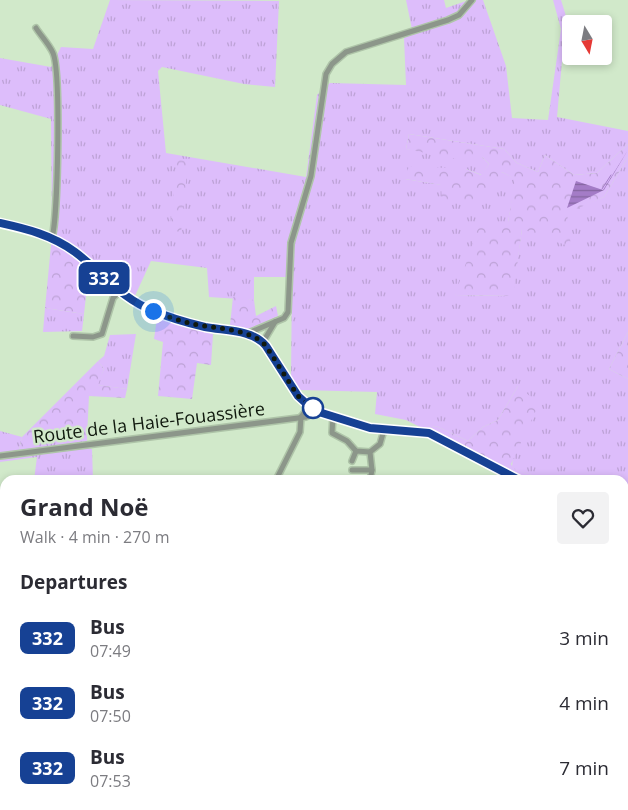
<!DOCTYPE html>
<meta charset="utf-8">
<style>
body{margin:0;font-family:"Open Sans",sans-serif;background:#f2f2f3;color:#2b2b33;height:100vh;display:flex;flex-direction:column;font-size:19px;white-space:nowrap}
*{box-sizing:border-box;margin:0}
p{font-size:16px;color:#7c7c81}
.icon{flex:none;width:28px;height:28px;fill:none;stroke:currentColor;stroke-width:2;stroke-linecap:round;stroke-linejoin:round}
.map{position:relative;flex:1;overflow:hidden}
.panel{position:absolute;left:0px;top:475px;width:629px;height:335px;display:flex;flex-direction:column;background:#fff;border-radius:15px 15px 0 0;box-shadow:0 2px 8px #0003}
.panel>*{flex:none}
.badge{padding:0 10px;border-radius:8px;font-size:18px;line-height:32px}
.needle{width:32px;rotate:170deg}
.buttons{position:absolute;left:562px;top:15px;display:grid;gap:10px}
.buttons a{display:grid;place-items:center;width:50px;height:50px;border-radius:5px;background:#fff;box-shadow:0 2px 8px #0003;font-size:25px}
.you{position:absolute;width:25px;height:25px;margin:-12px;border:4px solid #fff;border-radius:50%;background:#1a73e8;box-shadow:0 0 0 8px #1a73e833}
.map>.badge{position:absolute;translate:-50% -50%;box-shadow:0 0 0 2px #fff}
h2{padding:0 20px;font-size:19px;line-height:45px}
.round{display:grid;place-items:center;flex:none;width:52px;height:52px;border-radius:5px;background:#f2f2f3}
.overview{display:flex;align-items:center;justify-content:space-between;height:85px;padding:0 20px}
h1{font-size:24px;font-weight:700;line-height:38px}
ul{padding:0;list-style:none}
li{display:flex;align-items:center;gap:15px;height:65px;padding:0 20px}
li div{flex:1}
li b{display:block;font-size:19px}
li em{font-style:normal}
li .badge{min-width:55px;font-weight:700;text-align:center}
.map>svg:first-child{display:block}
.grass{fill:url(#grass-tufts)}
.forest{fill:url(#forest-crowns)}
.water{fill:url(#water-rules)}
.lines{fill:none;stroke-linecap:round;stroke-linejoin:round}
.stream{stroke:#a47cc7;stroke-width:1}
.minor-casing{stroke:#aec4a8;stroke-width:8}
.major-casing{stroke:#aec4a8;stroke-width:9}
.minor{stroke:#8c968a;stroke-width:5}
.major{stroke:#485a43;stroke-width:6}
.line-casing{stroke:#fff;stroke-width:11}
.line{stroke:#164194;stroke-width:8}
.walk{stroke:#10190e;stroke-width:5;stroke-dasharray:0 9}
.stop-dot{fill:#fff;stroke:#164194;stroke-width:2.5}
.labels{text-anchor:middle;stroke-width:5;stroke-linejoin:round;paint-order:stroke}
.street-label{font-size:18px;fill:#10190e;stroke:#d1e9ca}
</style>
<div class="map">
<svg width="628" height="810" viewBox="0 0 628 810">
<defs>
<pattern id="grass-tufts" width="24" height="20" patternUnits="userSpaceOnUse" patternTransform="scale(1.25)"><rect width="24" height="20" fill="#ddbdfb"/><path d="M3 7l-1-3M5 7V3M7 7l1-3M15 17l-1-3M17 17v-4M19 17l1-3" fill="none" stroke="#bda2d6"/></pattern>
<pattern id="forest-crowns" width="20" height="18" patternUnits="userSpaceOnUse" patternTransform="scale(1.25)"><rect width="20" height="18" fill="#ddbdfb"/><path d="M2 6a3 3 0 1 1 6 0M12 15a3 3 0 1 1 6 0" fill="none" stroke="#bda2d6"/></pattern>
<pattern id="water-rules" width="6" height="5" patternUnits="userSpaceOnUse" patternTransform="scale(1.25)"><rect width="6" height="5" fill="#a47cc7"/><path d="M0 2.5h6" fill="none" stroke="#8465a0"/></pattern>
</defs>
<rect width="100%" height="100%" fill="#d1e9ca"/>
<g class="grass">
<polygon points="110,0 279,1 275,87 244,84 162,67 158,71 166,153 306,177 317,95 330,83 406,85 404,38 413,34 406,0 444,0 446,8 469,0 483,0 506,66 512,118 548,120 561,29 553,0 561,0 566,16 557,117 628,131 628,144 597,173 574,175 545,155 538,172 517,163 504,149 409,134 406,149 482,157 489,164 482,175 466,169 405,179 442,185 442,202 502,172 516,179 508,222 455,295 512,296 522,229 604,197 628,157 628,332 609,369 628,379 628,810 478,810 478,807 445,805 624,805 624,480 540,480 540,478 512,468 518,386 498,420 483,427 468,441 436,426 424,429 406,420 375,414 377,392 300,390 291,379 292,277 254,277 254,300 209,297 207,268 151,261 134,298 76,249 52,235 51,119 0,105 0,58 51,67 61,47 93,49"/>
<polygon points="45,308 84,314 82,331 43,332"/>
<polygon points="136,334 127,389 97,385 104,369 98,361 104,356 110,335"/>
<polygon points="0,431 22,437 19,450 51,435 87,436 87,448 92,449 93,480 34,480 37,457 0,462"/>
<polygon points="144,805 223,805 241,810 171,810"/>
</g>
<g class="forest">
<polygon points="409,134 504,149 517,163 538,172 545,155 574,175 597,173 628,144 628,157 604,197 567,213 571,247 522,229 513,296 455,295 479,225 508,222 515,179 502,172 484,199 442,202 441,185 405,179 409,166 466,169 481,175 489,164 482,157 471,162 406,149"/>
<polygon points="177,160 188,161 181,233 170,228"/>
<polygon points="52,235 76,249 107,277 86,296 84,314 45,308"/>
<polygon points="233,297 254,300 256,316 276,306 278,316 249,329 230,325"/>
<polygon points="157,318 213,334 211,365 197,363 192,399 158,396 163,342 154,339"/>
<polygon points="628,332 628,379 609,369"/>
<polygon points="98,361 104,369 98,385 127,389 125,398 89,396 87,436 51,435 50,446 19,450 22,437"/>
<polygon points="518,386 539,404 511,464 513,468 540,478 540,480 525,480 457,442 424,429 436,426 468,441 483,427 498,420"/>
<polygon points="5,668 5,745 0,743 0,684"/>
<polygon points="67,805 144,805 171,810 73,810"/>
<polygon points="223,805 445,805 460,807 460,810 281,810 277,807 273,810 241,810"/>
</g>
<polygon class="water" points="628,150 604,190 567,208 576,181 603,190"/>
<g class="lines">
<polyline class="stream" points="602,189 611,175"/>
<g class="minor-casing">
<g id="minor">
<path d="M36,28c5,8 13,16 17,25 8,19 5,163 -1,185"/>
<polyline points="246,334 284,318 288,312 291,243 311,176 326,74 332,64 346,52 448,20 459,15 472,0"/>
<polyline points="73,336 93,337 102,334 113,298 119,292"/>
<polyline points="263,342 275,322"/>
<polyline points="333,416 332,433 347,441 356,451 370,452"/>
<polyline points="301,417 309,406"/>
<polyline points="0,456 306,417 318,411"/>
<polyline points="352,461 356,451"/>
<polyline points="352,470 372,470"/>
<polyline points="276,480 300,432 301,417"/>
<polyline points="370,480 372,470 370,452 380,444 384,430"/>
<polyline points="142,810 144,805"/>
</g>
</g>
<g class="major-casing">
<g id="major">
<path d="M0,223c27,7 52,12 74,29 28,20 47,47 80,59 16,7 34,12 51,16 20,4 47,3 61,19l32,49 11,11 13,7 48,15 59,5 90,47"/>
<polyline points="624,510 628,511"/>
</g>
</g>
<use href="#minor" class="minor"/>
<use href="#major" class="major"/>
</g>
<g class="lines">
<g class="line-casing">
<path id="line" d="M0,223c27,6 52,12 75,29 27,20 46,47 79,59 16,7 34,12 51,16 20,4 47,2 61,19l32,50 11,10 13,7 48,15 59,5 90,47"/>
</g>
<use href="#line" class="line"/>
<path class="walk" d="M153,311c13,5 26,10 40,13 22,5 58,4 73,22l32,50 15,12"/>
</g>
<circle class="stop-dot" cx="313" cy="408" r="10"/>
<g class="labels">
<g class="street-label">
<text transform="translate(149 423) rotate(-7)" y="6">Route de la Haie-Fouassière</text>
</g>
</g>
</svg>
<div class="buttons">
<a><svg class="needle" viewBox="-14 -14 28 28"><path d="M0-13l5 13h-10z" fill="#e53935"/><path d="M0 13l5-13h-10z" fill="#7c7c81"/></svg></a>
</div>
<div class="you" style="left:153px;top:311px"></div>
<b class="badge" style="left:104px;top:278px;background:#164194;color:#fff">332</b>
<section class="panel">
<div class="overview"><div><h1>Grand Noë</h1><p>Walk · 4 min · 270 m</p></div><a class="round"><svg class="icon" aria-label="heart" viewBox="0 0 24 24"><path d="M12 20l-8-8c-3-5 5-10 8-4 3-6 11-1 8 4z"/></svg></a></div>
<h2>Departures</h2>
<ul>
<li><span class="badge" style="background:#164194;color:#fff">332</span><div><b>Bus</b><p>07:49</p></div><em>3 min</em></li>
<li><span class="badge" style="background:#164194;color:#fff">332</span><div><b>Bus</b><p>07:50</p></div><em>4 min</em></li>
<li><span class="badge" style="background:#164194;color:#fff">332</span><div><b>Bus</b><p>07:53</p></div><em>7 min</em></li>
</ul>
</section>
</div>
